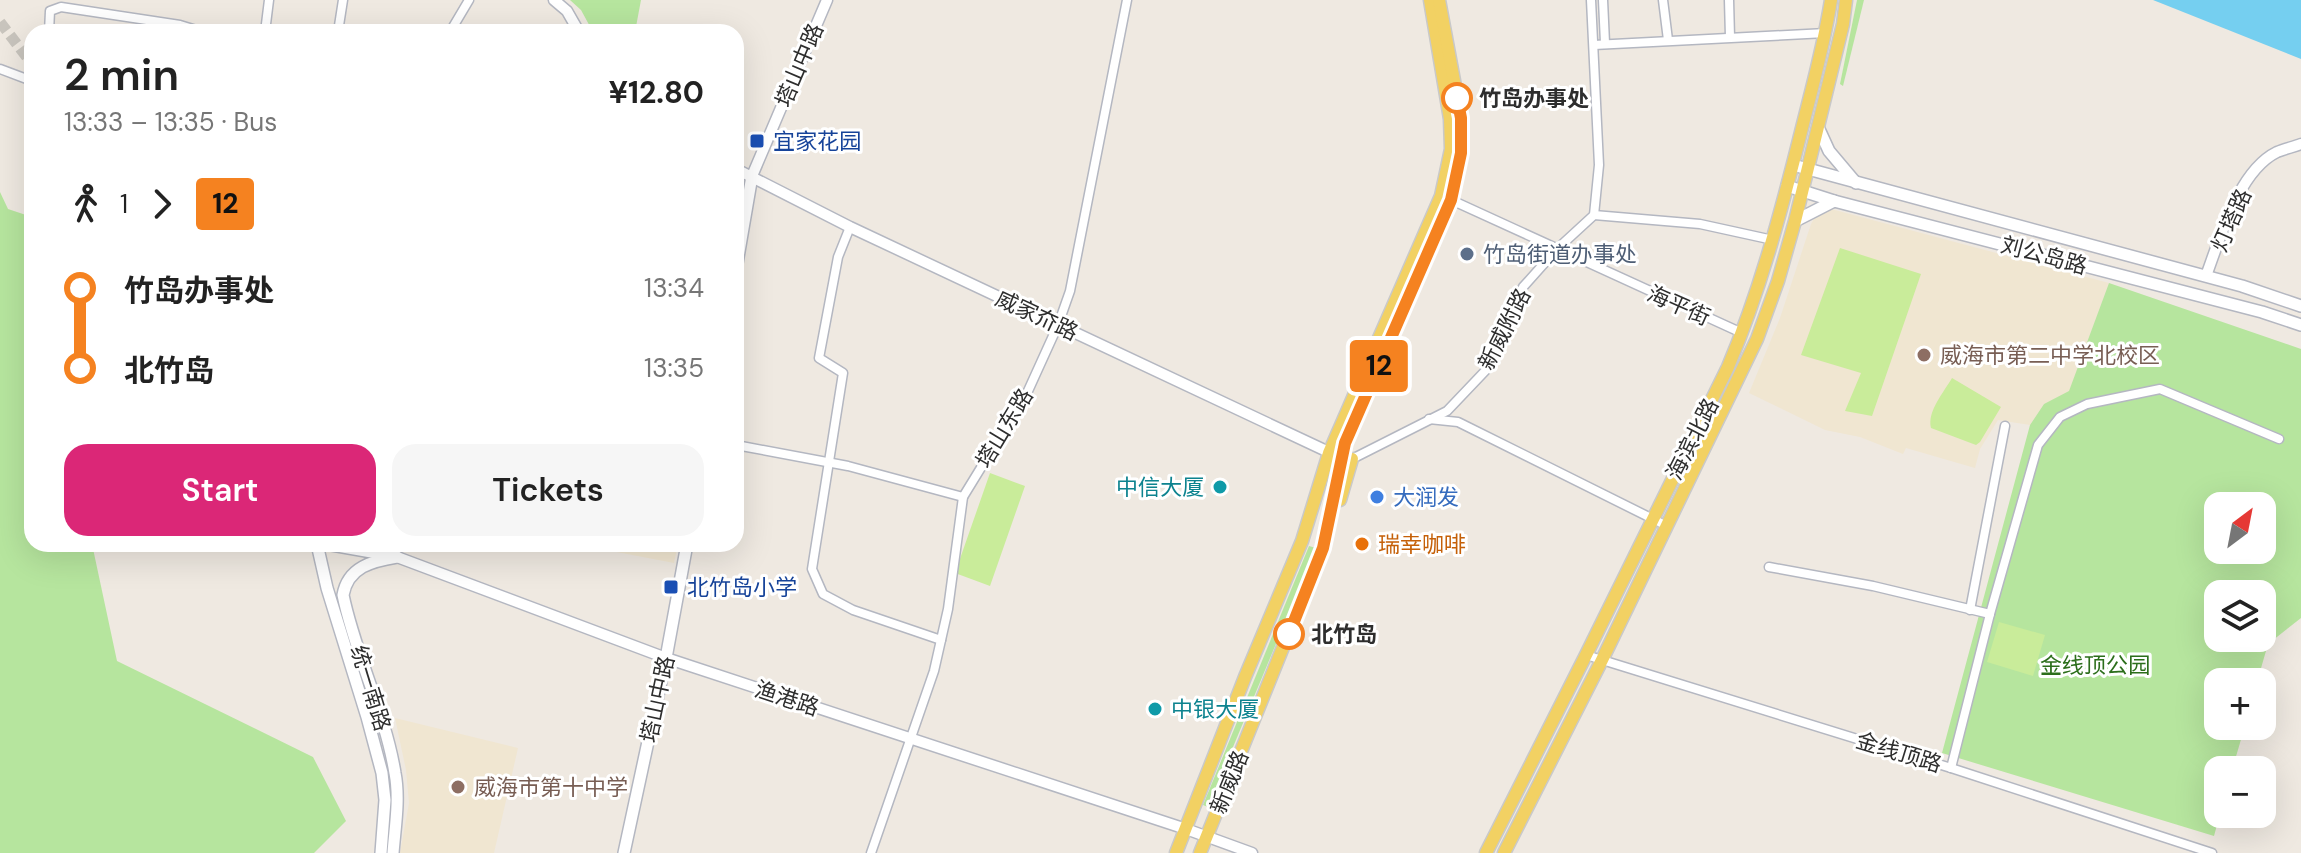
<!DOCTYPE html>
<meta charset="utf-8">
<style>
body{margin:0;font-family:"DM Sans","Noto Sans SC",sans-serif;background:#f6f6f6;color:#222;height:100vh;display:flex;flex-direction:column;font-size:30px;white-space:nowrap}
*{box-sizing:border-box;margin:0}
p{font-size:26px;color:#767676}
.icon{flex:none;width:44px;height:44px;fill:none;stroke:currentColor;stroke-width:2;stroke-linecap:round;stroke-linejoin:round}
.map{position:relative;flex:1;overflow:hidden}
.details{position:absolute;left:24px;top:24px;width:720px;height:528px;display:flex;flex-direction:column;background:#fff;border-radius:24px;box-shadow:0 8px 32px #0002}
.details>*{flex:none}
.badge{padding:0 16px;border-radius:6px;font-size:28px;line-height:52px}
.needle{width:52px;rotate:32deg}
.buttons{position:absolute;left:2204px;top:492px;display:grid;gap:16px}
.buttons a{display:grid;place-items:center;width:72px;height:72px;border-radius:16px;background:#fff;box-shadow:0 8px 32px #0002;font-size:40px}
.map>.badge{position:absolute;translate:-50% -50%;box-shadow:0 0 0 4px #fff}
.legs{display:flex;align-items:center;gap:12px;height:88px;padding:0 40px;font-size:26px}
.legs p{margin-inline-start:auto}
.head{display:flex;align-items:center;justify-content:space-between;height:136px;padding:0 40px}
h1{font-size:44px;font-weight:600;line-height:60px}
.cta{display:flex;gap:16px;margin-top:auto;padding:16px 40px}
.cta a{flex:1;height:92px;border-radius:24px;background:#db2777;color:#fff;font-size:32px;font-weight:600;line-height:92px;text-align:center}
.cta a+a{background:#f6f6f6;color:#222}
ul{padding:0 40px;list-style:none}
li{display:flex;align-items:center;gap:28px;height:80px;font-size:30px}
li i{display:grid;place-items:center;width:12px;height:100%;margin:0 10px;background:currentColor}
li i::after{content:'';width:20px;height:20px;margin:-10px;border:6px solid;border-radius:50%;background:#fff}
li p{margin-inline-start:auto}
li:first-child i{background:linear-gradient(#0000 50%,currentColor 0)}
li:last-child i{background:linear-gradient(currentColor 50%,#0000 0)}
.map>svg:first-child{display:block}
.education{fill:#f0e6d1}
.green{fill:#b6e59e;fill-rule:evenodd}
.pitch{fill:#c9ec9a}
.water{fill:#75cff0}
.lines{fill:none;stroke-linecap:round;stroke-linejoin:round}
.secondary-tunnel{stroke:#c8c4bd;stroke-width:11;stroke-dasharray:11 5.5;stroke-linecap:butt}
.minor-casing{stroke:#b4b7c1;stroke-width:11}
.tertiary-casing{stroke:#b4b7c1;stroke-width:13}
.secondary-casing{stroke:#b4b7c1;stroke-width:14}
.primary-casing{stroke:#c9c9c9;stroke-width:15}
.minor{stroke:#fff;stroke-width:8}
.tertiary{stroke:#fff;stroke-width:10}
.secondary{stroke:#fff;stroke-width:11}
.primary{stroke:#f2d163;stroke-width:12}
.line-1-casing{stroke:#fff;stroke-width:18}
.line-1{stroke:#f58220;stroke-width:12}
.stop-1-dot{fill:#fff;stroke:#f58220;stroke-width:4}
.transit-dot{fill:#1a4fb4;stroke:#fff;stroke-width:3}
.service-dot{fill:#5c6f8a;stroke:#fff;stroke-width:3}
.education-dot{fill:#8d6e63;stroke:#fff;stroke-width:3}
.culture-dot{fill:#0f9aa8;stroke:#fff;stroke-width:3}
.shop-dot{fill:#3f7fe0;stroke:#fff;stroke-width:3}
.food-dot{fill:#e8710a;stroke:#fff;stroke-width:3}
.labels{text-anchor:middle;stroke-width:6;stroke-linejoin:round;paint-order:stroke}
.street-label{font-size:22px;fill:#2e2e2e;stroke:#fff}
.stop-label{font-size:22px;font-weight:bold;fill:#2e2e2e;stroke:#fff;text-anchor:start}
.transit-label{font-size:22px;fill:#164399;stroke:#fff;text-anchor:start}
.service-label{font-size:22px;fill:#4e5e75;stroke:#fff;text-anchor:start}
.education-label{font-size:22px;fill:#785e54;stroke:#fff;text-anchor:start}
.culture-label{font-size:22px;fill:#0d838f;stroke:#fff;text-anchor:end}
.shop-label{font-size:22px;fill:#366cbe;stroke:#fff;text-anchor:start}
.food-label{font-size:22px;fill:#c56008;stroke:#fff;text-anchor:start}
.park-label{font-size:22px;fill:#2c6e1b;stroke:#fff}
</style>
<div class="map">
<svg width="2301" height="853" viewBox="0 0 2301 853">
<rect width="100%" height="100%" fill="#efe9e1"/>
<g class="education">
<polygon points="1831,209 2109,283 2069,392 2044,404 2030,425 1998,420 1980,449 1975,468 1906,448 1903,454 1860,437 1825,430 1749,393 1780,318 1811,224 1816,215"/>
<polygon points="575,544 678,544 674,563"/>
<polygon points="395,718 518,748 494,853 400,853 409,803 406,770"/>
</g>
<g class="green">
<polygon points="570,0 641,0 635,32 593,32 581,10"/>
<polygon points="1857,0 1864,0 1843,86 1840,84"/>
<polygon points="0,192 8,209 32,217 32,544 92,544 117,661 313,757 346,821 314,853 0,853"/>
<path d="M2109,283l192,66v269l-33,26 -11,38h-39v44h27l-13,44h-14v44h2l-6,22 -272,-83 88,-328 14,-21 25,-13zM2218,506h44v44h-44zM2218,594h44v44h-44z"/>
<polygon points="1309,546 1316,548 1208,807 1203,805"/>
</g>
<g class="pitch">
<polygon points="1840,248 1921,274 1872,416 1845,411 1861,373 1801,355"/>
<path d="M1952,378l49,29 -21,35 -4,3 -45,-17c-4,-17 13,-36 21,-50z"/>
<polygon points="990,473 1025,486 990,586 955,573"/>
<polygon points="1999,622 2045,635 2033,676 1987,662"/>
</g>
<polygon class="water" points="2153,0 2301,0 2301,59"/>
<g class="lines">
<polyline class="secondary-tunnel" points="0,22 32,64"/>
<g class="minor-casing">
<g id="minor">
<polyline points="1603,0 1605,43"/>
<polyline points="1663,0 1668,40"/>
<polyline points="1729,0 1730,37"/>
<polyline points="49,32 50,11 61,7 180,25 203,32"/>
<polyline points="265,32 269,0"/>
<polyline points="338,32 343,0"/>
<polyline points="450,32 469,0"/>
<polyline points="1594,45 1826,33"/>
<polyline points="0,69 32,81"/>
<polyline points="1449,199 1742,333"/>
<polyline points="1594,215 1700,224 1773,240"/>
<polyline points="850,227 838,257 819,358 843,373 812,569 823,594 853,610 941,640"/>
<polyline points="1429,419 1458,422 1667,526"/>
<polyline points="736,445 848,466 963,497"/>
<polyline points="1348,458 1352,459 1447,411 1487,369 1523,287 1557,249 1594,215 1599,165 1591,0"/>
<polyline points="1769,567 1873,586 1990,614"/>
<polyline points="1970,610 2005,426"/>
<polyline points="1586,655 1951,768 2212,853"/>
<polyline points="1951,768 1990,614 2038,445 2060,417 2087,404 2160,389 2279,439"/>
<polyline points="871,853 934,671 948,609 963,497 1028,391 1058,325 1070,291 1127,0"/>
</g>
</g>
<g class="tertiary-casing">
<g id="tertiary">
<polyline points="554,0 567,11 579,32"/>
<polyline points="736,169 850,227 1335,455"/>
<polyline points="752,176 827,0"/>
<path d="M2206,276c14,-37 32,-105 71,-124 7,-3 16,-5 24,-8"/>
<polyline points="323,544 397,557 666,658 1186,829 1252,853"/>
</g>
</g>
<g class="secondary-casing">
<g id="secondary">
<polyline points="1818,127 1829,151 1856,183"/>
<polyline points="1793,165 2242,286 2301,306"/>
<polyline points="1787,186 1834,201 2262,312 2301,325"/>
<polyline points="1795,221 1834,201"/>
<polyline points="736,269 752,176"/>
<polyline points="317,544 327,588 367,717 382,773 385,800 381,853"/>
<path d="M393,853c2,-26 7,-54 2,-80 -10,-61 -40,-119 -52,-178 5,-28 29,-34 54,-38"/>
<polyline points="624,853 666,658 687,544"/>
</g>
</g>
<g class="primary-casing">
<g id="primary">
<polyline points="1340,500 1352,459"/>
<polyline points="1176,853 1245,677 1302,541 1329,453 1441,196 1451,149 1450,119 1430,0"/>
<polyline points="1200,853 1323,548 1345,443 1451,200 1461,153 1461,118 1439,0"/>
<path d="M1486,853l100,-198 142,-288c32,-76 53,-155 73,-235 11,-44 23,-87 30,-132"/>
<polyline points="1504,853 1602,660 1757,339 1778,281 1795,221 1843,24 1846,0"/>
</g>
</g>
<use href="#minor" class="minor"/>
<use href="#tertiary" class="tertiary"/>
<use href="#secondary" class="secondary"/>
<use href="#primary" class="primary"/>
</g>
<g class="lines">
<g class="line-1-casing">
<polyline id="line-1" points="1289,634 1323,548 1345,443 1451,200 1461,153 1461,118 1457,98"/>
</g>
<use href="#line-1" class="line-1"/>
</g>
<g class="stop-1-dot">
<circle cx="1457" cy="98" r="14"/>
<circle cx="1289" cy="634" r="14"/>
</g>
<g class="transit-dot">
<rect x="749" y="133" width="16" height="16" rx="4"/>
<rect x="663" y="579" width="16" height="16" rx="4"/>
</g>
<circle class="service-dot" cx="1467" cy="254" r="8"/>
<g class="education-dot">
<circle cx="1924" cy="355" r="8"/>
<circle cx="458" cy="787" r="8"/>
</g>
<g class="culture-dot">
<circle cx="1220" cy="487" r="8"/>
<circle cx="1155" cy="709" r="8"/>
</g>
<circle class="shop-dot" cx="1377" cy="497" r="8"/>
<circle class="food-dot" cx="1362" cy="544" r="8"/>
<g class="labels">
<g class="street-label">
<text transform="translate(799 65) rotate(-67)" y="8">塔山中路</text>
<text transform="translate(2231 220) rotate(-66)" y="8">灯塔路</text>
<text transform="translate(2044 255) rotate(15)" y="8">刘公岛路</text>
<text transform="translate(1679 305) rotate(24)" y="8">海平街</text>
<text transform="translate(1037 315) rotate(25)" y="8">威家夼路</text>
<text transform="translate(1504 329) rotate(-63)" y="8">新威附路</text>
<text transform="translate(1004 428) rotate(-59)" y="8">塔山东路</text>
<text transform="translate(1692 439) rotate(-63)" y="8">海滨北路</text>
<text transform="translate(371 688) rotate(73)" y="8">统一南路</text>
<text transform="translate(787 698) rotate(18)" y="8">渔港路</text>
<text transform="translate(657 699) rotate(-78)" y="8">塔山中路</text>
<text transform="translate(1899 752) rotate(17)" y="8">金线顶路</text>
<text transform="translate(1229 782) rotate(-68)" y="8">新威路</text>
</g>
<g class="stop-label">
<text x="1479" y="106">竹岛办事处</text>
<text x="1311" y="642">北竹岛</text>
</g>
<g class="transit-label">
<text x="773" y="149">宜家花园</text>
<text x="687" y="595">北竹岛小学</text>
</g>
<g class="service-label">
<text x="1483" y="262">竹岛街道办事处</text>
</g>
<g class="education-label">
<text x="1940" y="363">威海市第二中学北校区</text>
<text x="474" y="795">威海市第十中学</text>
</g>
<g class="culture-label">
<text x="1204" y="495">中信大厦</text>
<text x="1171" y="717" text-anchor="start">中银大厦</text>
</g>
<g class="shop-label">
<text x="1393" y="505">大润发</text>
</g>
<g class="food-label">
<text x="1378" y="552">瑞幸咖啡</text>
</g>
<g class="park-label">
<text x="2095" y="673">金线顶公园</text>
</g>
</g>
</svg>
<div class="buttons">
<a><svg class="needle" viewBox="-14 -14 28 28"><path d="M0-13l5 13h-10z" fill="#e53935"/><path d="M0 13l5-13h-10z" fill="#767676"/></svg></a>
<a><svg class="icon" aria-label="layers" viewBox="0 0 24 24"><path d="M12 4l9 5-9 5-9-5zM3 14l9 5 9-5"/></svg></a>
<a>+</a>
<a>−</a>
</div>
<b class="badge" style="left:1379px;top:366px;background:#f58220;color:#111">12</b>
<section class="details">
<div class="head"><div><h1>2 min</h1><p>13:33 – 13:35 · Bus</p></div><b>¥12.80</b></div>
<div class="legs"><svg class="icon" aria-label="walk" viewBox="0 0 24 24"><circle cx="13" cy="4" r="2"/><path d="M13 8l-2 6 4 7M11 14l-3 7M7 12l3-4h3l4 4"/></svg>1<svg class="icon" aria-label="forward" viewBox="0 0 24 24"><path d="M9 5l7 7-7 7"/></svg><b class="badge" style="background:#f58220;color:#111">12</b></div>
<ul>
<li><i style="color:#f58220"></i><b>竹岛办事处</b><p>13:34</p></li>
<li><i style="color:#f58220"></i><b>北竹岛</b><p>13:35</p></li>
</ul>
<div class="cta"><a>Start</a><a>Tickets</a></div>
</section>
</div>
